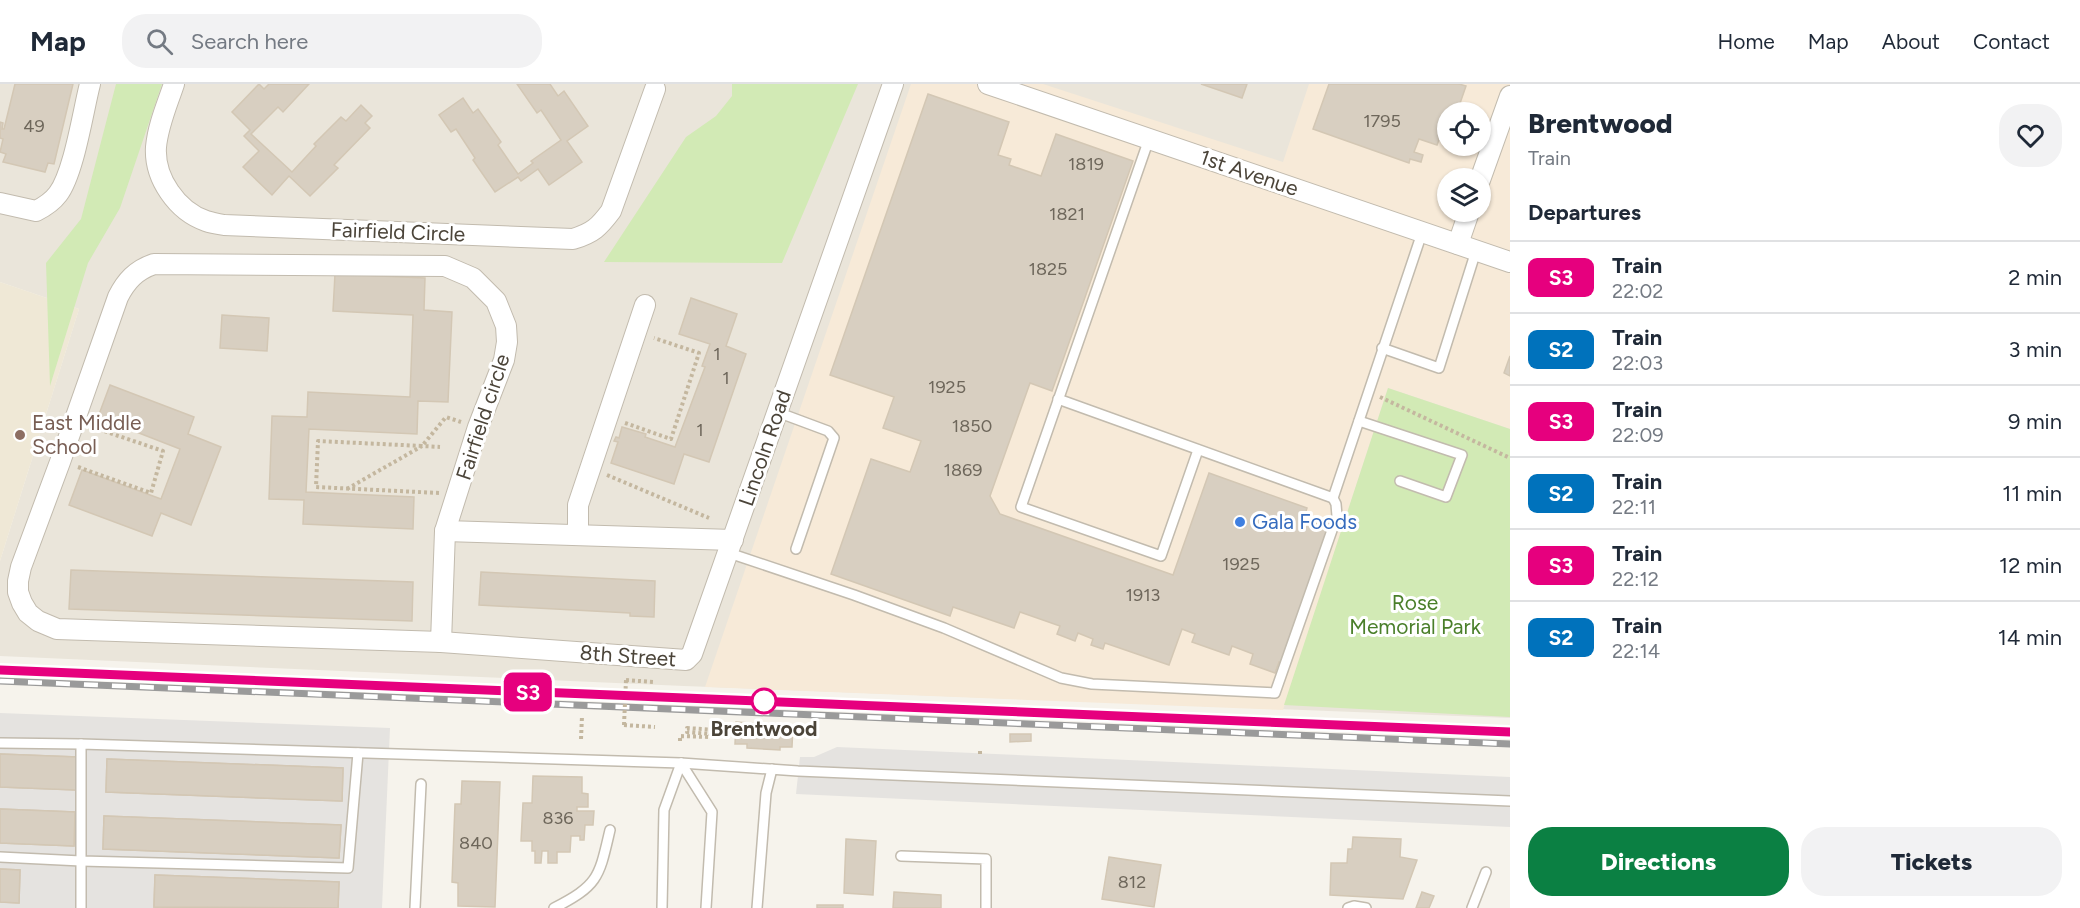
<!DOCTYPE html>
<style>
body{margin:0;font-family:Figtree,sans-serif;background:#f2f2f3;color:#1f2937;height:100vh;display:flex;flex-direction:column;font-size:22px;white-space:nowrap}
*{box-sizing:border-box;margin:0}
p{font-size:20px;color:#747a83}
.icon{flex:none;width:33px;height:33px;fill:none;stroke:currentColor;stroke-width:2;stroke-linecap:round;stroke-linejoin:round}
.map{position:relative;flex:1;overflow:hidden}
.drawer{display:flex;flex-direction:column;background:#fff;width:570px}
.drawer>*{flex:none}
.badge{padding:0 12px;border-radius:9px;font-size:21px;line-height:39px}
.controls{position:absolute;left:1437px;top:18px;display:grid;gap:12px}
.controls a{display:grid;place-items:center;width:54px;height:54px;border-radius:50%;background:#fff;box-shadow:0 2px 4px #0004;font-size:30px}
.map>.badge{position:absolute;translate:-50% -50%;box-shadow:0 0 0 3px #fff}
h2{padding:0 18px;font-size:22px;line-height:54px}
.round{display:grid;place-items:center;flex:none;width:63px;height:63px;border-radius:24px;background:#f2f2f3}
.head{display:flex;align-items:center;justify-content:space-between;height:102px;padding:0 18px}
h1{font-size:28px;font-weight:800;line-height:45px}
.primary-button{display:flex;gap:12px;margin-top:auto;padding:12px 18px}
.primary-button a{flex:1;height:69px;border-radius:24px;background:#0b8043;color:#fff;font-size:24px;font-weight:800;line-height:69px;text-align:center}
.primary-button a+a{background:#f2f2f3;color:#1f2937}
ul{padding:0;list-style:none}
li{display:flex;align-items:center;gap:18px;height:72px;padding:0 18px;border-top:2px solid #e0e1e3}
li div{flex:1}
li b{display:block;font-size:22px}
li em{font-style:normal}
li .badge{min-width:66px;font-weight:700;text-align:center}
header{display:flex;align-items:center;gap:36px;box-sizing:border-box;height:84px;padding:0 30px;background:#fff;border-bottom:2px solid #e0e1e3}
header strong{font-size:28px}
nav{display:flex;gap:33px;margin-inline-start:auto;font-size:21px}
.search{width:420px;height:54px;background:#f2f2f3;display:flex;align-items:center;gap:15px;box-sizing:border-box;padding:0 21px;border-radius:24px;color:#747a83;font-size:22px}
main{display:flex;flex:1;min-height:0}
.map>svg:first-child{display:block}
.residential{fill:#eae5da;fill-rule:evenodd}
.commercial{fill:#f7ead8;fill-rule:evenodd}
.education{fill:#efe8d6}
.green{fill:#d2eab5}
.parking{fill:#e5e3e0}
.building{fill:#d8cfc1;stroke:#d3c7b4;stroke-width:1.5}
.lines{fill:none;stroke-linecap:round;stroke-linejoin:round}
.lane-casing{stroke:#c2bbae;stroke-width:12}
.street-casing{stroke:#c2bbae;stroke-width:22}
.path{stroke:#c4b79f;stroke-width:4;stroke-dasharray:3 3;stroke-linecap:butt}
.lane{stroke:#fff;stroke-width:9}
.street{stroke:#fff;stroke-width:20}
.rail-casing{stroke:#9a9a9a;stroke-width:7}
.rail{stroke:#fff;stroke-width:4.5;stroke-dasharray:14;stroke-linecap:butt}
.path-bridge{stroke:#c4b79f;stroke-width:4;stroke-dasharray:3 3;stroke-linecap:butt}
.line-casing{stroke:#fff;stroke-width:14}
.line{stroke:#e6007e;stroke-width:9}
.education-dot{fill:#8d6e63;stroke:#fff;stroke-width:2}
.shop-dot{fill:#3f7fe0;stroke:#fff;stroke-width:2}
.stop-dot{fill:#fff;stroke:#e6007e;stroke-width:3}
.labels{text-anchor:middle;stroke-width:6;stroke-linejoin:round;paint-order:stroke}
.number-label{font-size:18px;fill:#6e675b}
.street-label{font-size:21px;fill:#4b4439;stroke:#fff}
.education-label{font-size:21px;fill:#785e54;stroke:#fff;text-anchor:start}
.shop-label{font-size:21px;fill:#366cbe;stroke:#fff;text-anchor:start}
.park-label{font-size:21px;fill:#4a7f2a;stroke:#fff}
.stop-label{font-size:21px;font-weight:bold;fill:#4b4439;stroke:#fff}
</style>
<header>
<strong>Map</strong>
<div class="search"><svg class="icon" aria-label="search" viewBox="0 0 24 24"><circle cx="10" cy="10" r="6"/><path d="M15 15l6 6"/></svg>Search here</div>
<nav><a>Home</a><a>Map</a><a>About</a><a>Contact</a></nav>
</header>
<main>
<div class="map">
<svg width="1510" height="824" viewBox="0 0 1510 824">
<rect width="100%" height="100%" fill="#f6f3ec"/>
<path class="residential" d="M0,0h1510v634l-826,-32 -684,-30v-95l79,-252 -79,-27zM1448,28h32v34h-32zM1448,94h32v34h-32z"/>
<path class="commercial" d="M911,0h132l240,78 26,-78h201v345l-122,-41 -105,322 -578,-23zM1448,28h32v34h-32zM1448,94h32v34h-32z"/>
<polygon class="education" points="0,198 79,225 0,477"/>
<g class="green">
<polygon points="116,0 162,0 120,124 88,179 50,302 46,179 81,135"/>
<polygon points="732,0 858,0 782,179 604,178 686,53 716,32 732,12"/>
<polygon points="1388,304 1510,345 1510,633 1284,621"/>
</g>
<g class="parking">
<polygon points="0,629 390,644 382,824 0,824"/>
<polygon points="837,663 1510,693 1510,743 796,710 800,673 814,673"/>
</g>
<g class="building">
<polygon points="15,0 73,0 54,80 48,79 45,88 3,78 6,70 0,68 3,55 0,54 0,38 3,39 2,45 4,45"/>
<polygon points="259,0 264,5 269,0 309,0 283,28 278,23 251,50 292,88 316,62 314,60 341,33 346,37 361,21 372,32 365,39 370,44 334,81 338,84 310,112 289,92 272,111 243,83 259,67 244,52 250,46 232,28"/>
<polygon points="517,0 550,0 558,12 564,7 588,42 567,57 582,78 549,101 538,85 521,97 518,93 495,108 473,76 475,74 456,45 451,48 439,31 463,14 473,29 478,25 501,58 498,61 518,90 533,79 531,77 561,56 541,26 537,29"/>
<polygon points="1201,0 1247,0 1242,14"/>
<polygon points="1329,0 1459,0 1466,2 1457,28 1448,28 1447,55 1440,53 1437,61 1419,55 1414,68 1423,71 1421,78 1410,75 1409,79 1313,45"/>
<polygon points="928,10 1009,38 998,71 1011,75 1009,81 1041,92 1056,50 1133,77 1052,307 1030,299 990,412 1000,430 1173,491 1209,389 1307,424 1304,434 1328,443 1281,579 1279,578 1275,589 1250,580 1253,570 1232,562 1229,571 1192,558 1195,550 1182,545 1169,581 1105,559 1103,565 1091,561 1093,555 1078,549 1075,557 1057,550 1060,542 1020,528 1014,544 953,523 950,532 831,490 871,375 910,388 921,357 883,344 894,313 830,291"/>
<polygon points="335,190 425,194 424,226 452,228 448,318 418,317 417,350 309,345 306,408 414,413 413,445 303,440 304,416 269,415 272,332 307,333 308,308 410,313 413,231 333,227"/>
<polygon points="691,214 737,230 726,262 746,270 709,378 684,370 674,400 611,379 618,358 614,357 616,353 619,354 622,343 646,350 645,353 675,363 705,283 702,282 710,260 679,250"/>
<polygon points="222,231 269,234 267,267 220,264"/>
<polygon points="1510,272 1510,292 1504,289"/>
<polygon points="110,301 194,333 188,350 221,363 191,441 161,429 152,452 69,421 82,386 161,415 180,365 98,333"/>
<polygon points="71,486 413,498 412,537 69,525"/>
<polygon points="481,488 655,497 654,533 630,532 630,529 479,521"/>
<polygon points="736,638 793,642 792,663 780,663 780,666 747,664 747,660 735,660"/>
<polygon points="1010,650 1031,650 1031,657 1010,658"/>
<polygon points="0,670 77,673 76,706 0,703"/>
<polygon points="0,670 77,673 76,706 0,703"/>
<polygon points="107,675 343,684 342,717 106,708"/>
<polygon points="107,675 343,684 342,717 106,708"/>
<polygon points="533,692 582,693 582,709 588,710 588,723 577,723 577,727 594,727 593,741 585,741 584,756 580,756 580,752 571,752 570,768 557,768 557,779 548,779 548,767 542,767 541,779 535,779 535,767 532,767 532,757 521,757 523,719 532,719"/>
<polygon points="462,697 500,698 495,823 458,822 458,799 452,798 455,720 461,720"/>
<polygon points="0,725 75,728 74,762 0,759"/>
<polygon points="0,725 75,728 74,762 0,759"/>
<polygon points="104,732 341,741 339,774 103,765"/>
<polygon points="104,732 341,741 339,774 103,765"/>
<polygon points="1353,753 1401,755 1400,773 1417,776 1403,815 1330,811 1331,779 1347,779 1348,765 1352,765"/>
<polygon points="846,755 876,757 873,811 844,809"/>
<polygon points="1109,773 1161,781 1154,823 1102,815"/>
<polygon points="0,785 20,786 19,819 0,818"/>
<polygon points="0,785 20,786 19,819 0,818"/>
<polygon points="155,791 339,798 338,824 154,823"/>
<polygon points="155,791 339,798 338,824 154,823"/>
<polygon points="894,808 941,811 941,824 893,824"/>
<polygon points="1422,808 1434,812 1429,824 1416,824"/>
<rect x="817" y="821" width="26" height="3"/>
</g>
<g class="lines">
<g class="lane-casing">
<g id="lane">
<polyline points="1149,55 1021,423 1161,472 1198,366"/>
<polyline points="1382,264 1439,284 1476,167"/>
<polyline points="1058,315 1333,414"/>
<polyline points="777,328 828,347 834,354 796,465"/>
<polyline points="1359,337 1462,371 1446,413 1400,397"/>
<polyline points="729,469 854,511 944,544 1061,594 1092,600 1275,609 1337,432 1336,420 1333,414 1422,149"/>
<polyline points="0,659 81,660"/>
<polyline points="681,679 712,728 706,824"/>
<polyline points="901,772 986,775 986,824"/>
<polyline points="0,773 81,777 348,784 358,669"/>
<polyline points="81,824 81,660 681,679 798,687 1510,717"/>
<polyline points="415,824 421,700"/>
<path d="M554,824c45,-23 45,-31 56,-78"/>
<polyline points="662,824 664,726 681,679"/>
<polyline points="757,824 766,709 772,685"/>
<polyline points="1348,824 1354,822 1366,824"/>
<polyline points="1472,824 1486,788"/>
</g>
</g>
<g class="street-casing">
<g id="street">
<path d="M174,0c-7,21 -16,41 -18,63 -2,31 21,64 50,74 6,2 12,3 18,4l349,14c20,-6 26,-12 38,-28l44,-122"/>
<polyline points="988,0 1510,178"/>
<polyline points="1480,96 1510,12"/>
<path d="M0,119l36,8c8,-4 16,-9 22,-17 16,-21 25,-83 32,-110"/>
<polyline points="1458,160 1469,128"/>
<path d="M154,180l291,2 28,12 23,23 10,25 1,16 -3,18 -26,67 -33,104 -4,111 -384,-13 -19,-8 -10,-8 -6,-10 -4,-11v-11l3,-14 39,-105 58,-165c8,-16 18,-27 36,-33z"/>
<polyline points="445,447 733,456"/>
<polyline points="578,451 578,421 645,221"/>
<polyline points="441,558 686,576 692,570 893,0"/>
</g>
</g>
<g class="path">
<polyline points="1380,313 1510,374"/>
<polyline points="625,339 671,355 699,269 654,254"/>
<polyline points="78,383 151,409 163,367 92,343"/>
<polyline points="607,391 709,434"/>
<polyline points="347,405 422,362 440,363"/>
<polyline points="439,409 316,403 318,357 422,362 446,333 461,338"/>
<polyline points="626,596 653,598"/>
<polyline points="624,641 655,643"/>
<polyline points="581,655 582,632"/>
<polyline points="680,657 680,652 710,653 711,650 687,648 687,644 717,646 718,638"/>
<polyline points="980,670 980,665"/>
</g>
<use href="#lane" class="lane"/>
<use href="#street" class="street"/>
<g class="rail-casing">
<g id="rail">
<polyline points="0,586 1510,648"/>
<polyline points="0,597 1510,660"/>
</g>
</g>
<use href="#rail" class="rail"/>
<polyline class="path-bridge" points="624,641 626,596"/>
</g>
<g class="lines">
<g class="line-casing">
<polyline id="line" points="0,586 1510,648"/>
</g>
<use href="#line" class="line"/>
</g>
<circle class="education-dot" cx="20" cy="351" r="6"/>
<circle class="shop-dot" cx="1240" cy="438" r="6"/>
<circle class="stop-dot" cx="764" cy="617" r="12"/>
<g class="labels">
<g class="number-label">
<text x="1382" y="43">1795</text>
<text x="34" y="48">49</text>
<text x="1086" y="86">1819</text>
<text x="1067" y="136">1821</text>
<text x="1048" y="191">1825</text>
<text x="717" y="276">1</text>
<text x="726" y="300">1</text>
<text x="947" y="309">1925</text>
<text x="972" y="348">1850</text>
<text x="700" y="352">1</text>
<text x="963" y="392">1869</text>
<text x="1241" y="486">1925</text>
<text x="1143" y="517">1913</text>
<text x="558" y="740">836</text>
<text x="476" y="765">840</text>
<text x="1132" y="804">812</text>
</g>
<g class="street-label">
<text transform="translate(1249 89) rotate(19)" y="7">1st Avenue</text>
<text transform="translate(398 148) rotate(2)" y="7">Fairfield Circle</text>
<text transform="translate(483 333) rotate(-72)" y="7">Fairfield circle</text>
<text transform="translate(765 364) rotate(-71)" y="7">Lincoln Road</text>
<text transform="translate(628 572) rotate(4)" y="7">8th Street</text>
</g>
<g class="education-label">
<text x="32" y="346">East Middle<tspan x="32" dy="24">School</tspan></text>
</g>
<g class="shop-label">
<text x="1252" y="445">Gala Foods</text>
</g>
<g class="park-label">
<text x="1415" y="526">Rose<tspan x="1415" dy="24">Memorial Park</tspan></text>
</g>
<g class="stop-label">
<text x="764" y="652">Brentwood</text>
</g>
</g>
</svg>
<div class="controls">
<a><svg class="icon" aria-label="locate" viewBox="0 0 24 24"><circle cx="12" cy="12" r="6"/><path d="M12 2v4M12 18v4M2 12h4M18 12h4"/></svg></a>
<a><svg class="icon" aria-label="layers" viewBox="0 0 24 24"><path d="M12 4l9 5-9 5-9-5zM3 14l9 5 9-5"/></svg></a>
</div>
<b class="badge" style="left:528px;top:608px;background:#e6007e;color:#fff">S3</b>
</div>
<section class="drawer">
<div class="head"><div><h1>Brentwood</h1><p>Train</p></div><a class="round"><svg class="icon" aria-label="heart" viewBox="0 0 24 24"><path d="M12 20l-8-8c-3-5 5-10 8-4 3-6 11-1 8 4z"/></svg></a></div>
<h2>Departures</h2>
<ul>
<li><span class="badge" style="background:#e6007e;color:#fff">S3</span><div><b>Train</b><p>22:02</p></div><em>2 min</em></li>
<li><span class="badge" style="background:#0072bc;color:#fff">S2</span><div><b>Train</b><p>22:03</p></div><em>3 min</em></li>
<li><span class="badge" style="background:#e6007e;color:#fff">S3</span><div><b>Train</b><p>22:09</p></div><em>9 min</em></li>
<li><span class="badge" style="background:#0072bc;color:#fff">S2</span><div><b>Train</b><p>22:11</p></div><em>11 min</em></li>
<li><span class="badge" style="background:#e6007e;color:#fff">S3</span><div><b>Train</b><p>22:12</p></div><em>12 min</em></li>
<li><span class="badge" style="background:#0072bc;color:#fff">S2</span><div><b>Train</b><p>22:14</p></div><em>14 min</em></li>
</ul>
<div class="primary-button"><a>Directions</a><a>Tickets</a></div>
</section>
</main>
